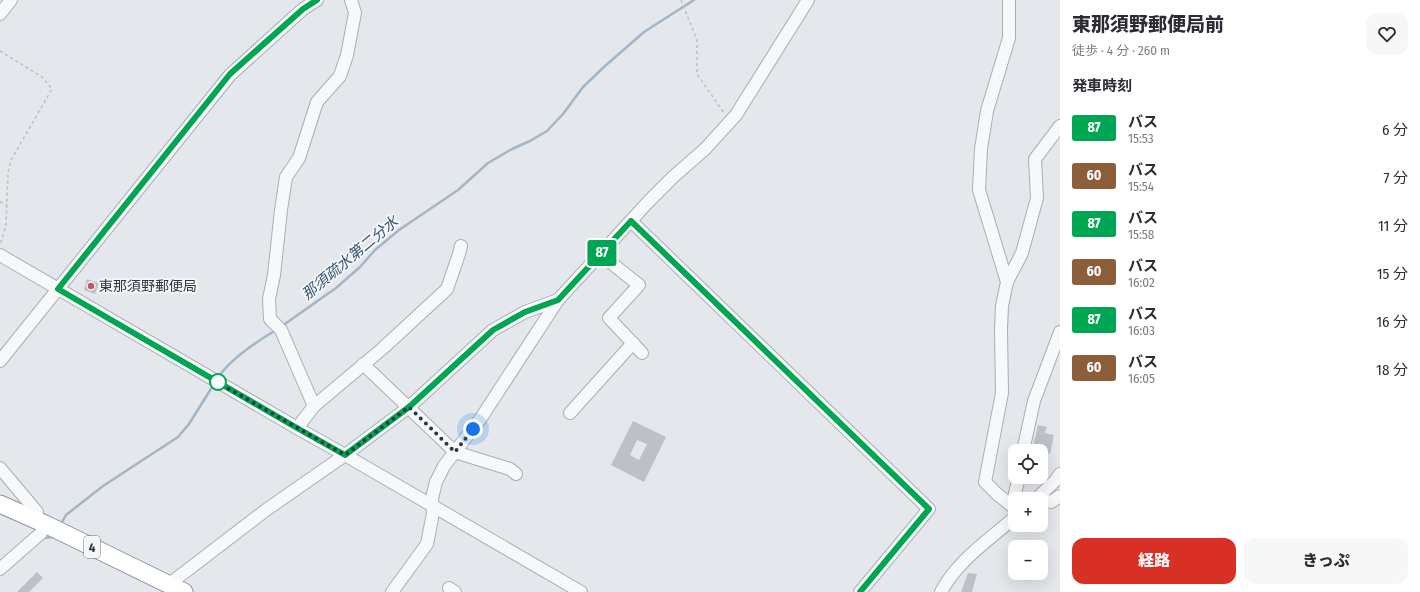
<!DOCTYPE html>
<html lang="ja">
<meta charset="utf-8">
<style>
body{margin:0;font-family:"Fira Sans Condensed","Noto Sans JP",sans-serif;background:#f7f7f7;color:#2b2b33;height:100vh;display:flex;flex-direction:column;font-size:15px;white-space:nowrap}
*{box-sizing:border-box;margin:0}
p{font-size:13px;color:#7c7c81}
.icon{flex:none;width:22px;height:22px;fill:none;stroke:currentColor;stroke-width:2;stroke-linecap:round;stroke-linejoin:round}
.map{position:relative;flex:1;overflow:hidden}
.drawer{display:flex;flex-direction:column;background:#fff;width:360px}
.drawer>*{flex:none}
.badge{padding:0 8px;border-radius:3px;font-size:14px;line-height:26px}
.tools{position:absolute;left:1008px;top:444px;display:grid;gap:8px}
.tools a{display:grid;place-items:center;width:40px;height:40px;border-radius:8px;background:#fff;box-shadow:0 4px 16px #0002;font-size:20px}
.you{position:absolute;width:20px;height:20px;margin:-10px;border:3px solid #fff;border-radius:50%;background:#1a73e8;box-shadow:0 0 0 6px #1a73e833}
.map>.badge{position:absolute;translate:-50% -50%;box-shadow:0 0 0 2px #fff}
h2{padding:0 12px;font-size:15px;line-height:36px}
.round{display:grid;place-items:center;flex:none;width:42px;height:42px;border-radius:12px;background:#f7f7f7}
.summary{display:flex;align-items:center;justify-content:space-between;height:68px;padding:0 12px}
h1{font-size:19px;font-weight:800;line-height:30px}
.primary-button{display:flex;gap:8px;margin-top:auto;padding:8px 12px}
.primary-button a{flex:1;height:46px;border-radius:12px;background:#d93025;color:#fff;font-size:16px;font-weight:800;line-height:46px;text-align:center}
.primary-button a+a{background:#f7f7f7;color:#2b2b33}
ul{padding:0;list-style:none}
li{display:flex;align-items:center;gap:12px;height:48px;padding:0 12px}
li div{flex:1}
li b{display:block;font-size:15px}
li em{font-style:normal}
li .badge{min-width:44px;font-weight:700;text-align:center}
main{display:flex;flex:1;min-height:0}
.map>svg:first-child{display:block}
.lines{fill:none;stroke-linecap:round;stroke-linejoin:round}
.stream{stroke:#a2b6c8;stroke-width:2.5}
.building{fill:#bcc1c7;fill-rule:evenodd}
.minor-casing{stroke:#a9aeb5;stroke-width:14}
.highway-casing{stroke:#8c95a1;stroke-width:19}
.path{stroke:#babec2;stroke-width:1.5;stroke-dasharray:3 3;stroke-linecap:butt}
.minor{stroke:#f7f8f9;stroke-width:12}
.highway{stroke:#fff;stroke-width:17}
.line-casing{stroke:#fff;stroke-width:9}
.line{stroke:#00a651;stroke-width:6}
.walk{stroke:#2d3642;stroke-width:4;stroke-dasharray:0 7.2}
.poi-dot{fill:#c6546a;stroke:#f4f6f8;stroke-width:1.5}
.stop-dot{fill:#fff;stroke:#00a651;stroke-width:2}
.labels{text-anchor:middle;stroke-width:4;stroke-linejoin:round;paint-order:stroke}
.shield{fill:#f4f6f8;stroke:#697079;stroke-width:1}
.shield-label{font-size:13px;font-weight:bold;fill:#2d3642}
.poi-label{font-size:14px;fill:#2d3642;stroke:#f4f6f8;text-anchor:start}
.water-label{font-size:15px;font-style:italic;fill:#395674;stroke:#f4f6f8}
</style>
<main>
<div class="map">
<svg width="1060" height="592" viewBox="0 0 1060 592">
<rect width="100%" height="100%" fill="#e4e7eb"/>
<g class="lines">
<g class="stream">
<polyline points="282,326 336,288 360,267 375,250 399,230 458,190 488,163 512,149 530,141 547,131 563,114 583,87 605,66 644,32 694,0"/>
<path d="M217,379c13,-20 39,-37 59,-49"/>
<polyline points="61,524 66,515 103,486 178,437 189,424 214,384"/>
<polyline points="43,538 54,537 55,536"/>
</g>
</g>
<g class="building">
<polygon points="87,279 99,283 95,294 84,290"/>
<path d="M633,421l33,16 -22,45 -33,-17zM637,440l10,4 -8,16 -9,-5z"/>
<polygon points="1038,425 1047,427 1045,433 1054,435 1050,454 1041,451 1032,451"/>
<polygon points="37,572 43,578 29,592 17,592"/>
<polygon points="968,573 977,574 972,592 961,592"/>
</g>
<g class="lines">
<g class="minor-casing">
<g id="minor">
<polyline points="1009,0 1009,38 987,111 981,149 979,190 1007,282 1002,306 1001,329 1002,393 985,482 997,494 1012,506 1015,506"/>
<polyline points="0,14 11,0"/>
<polyline points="631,221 929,509 860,592"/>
<polyline points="600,254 639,285 609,318 642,353"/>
<polyline points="0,255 297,428 345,455 581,592"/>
<polyline points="1007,282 1022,253 1037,198 1035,159 1060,126"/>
<polyline points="0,361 230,75 303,9 317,0"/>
<polyline points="363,364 455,452 510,469 516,474"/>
<polyline points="314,406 382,349 447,289 459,254 461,246"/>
<polyline points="570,413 633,343"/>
<polyline points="297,428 314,406 281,330 270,319 269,299 274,275 281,210 286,177 299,158 317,102 340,76 347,55 355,13 351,0"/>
<polyline points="1023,451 1034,401 1060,332"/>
<polyline points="0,468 37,512 34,520"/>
<polyline points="1036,499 1055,481 1060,474"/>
<polyline points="1041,500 1051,502 1060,496"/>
<polyline points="1012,506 1019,477"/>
<polyline points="0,569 41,533 45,524"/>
<polyline points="168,585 266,510 345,455 409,407 493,330 525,312 558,300"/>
<polyline points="449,588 455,592"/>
<polyline points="392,592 427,544 433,513 432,498 436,482 444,466 481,418 558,300 649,201 672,178 705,149 736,115 808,0"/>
<path d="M941,592c16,-31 48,-52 74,-75"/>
</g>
</g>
<g class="highway-casing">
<polyline id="highway" points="0,504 45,524 184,592"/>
</g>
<g class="path">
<polyline points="681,0 697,40 697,74 724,113"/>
<polyline points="0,51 42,77 52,89 11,160 8,173 6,226 0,245"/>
<polyline points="0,202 7,205"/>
</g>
<use href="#minor" class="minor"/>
<use href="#highway" class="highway"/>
</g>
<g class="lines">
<g class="line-casing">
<polyline id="line" points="317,0 303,9 230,74 58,289 297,428 345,455 409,407 493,330 525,312 558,300 631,221 929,509 860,592"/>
</g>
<use href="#line" class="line"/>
<polyline class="walk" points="218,382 217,382 345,455 409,407 455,452 473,429"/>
</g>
<circle class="poi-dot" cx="91" cy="286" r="4"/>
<circle class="stop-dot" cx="218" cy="382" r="8"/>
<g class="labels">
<rect class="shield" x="84" y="536" width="16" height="22" rx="3"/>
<g class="shield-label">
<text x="92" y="552">4</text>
</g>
<g class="poi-label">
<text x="99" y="291">東那須野郵便局</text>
</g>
<g class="water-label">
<text transform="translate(350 258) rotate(-40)" y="5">那須疏水第二分水</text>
</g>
</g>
</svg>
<div class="tools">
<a><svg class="icon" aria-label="locate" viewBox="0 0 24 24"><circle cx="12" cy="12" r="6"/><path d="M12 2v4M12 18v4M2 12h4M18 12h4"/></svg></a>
<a>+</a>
<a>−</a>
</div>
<div class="you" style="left:473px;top:429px"></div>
<b class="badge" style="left:602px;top:253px;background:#00a651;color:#fff">87</b>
</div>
<section class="drawer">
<div class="summary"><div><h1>東那須野郵便局前</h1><p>徒歩 · 4 分 · 260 m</p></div><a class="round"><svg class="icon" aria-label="heart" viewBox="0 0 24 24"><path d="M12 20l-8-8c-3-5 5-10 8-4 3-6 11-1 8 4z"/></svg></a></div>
<h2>発車時刻</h2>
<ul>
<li><span class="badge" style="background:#00a651;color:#fff">87</span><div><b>バス</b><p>15:53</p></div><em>6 分</em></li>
<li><span class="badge" style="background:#8b5e3c;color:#fff">60</span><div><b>バス</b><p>15:54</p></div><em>7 分</em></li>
<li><span class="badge" style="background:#00a651;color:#fff">87</span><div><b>バス</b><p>15:58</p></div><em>11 分</em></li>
<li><span class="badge" style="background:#8b5e3c;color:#fff">60</span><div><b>バス</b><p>16:02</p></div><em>15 分</em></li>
<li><span class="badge" style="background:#00a651;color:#fff">87</span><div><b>バス</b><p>16:03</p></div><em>16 分</em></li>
<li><span class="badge" style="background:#8b5e3c;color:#fff">60</span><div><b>バス</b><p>16:05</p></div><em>18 分</em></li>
</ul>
<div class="primary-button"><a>経路</a><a>きっぷ</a></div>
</section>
</main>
